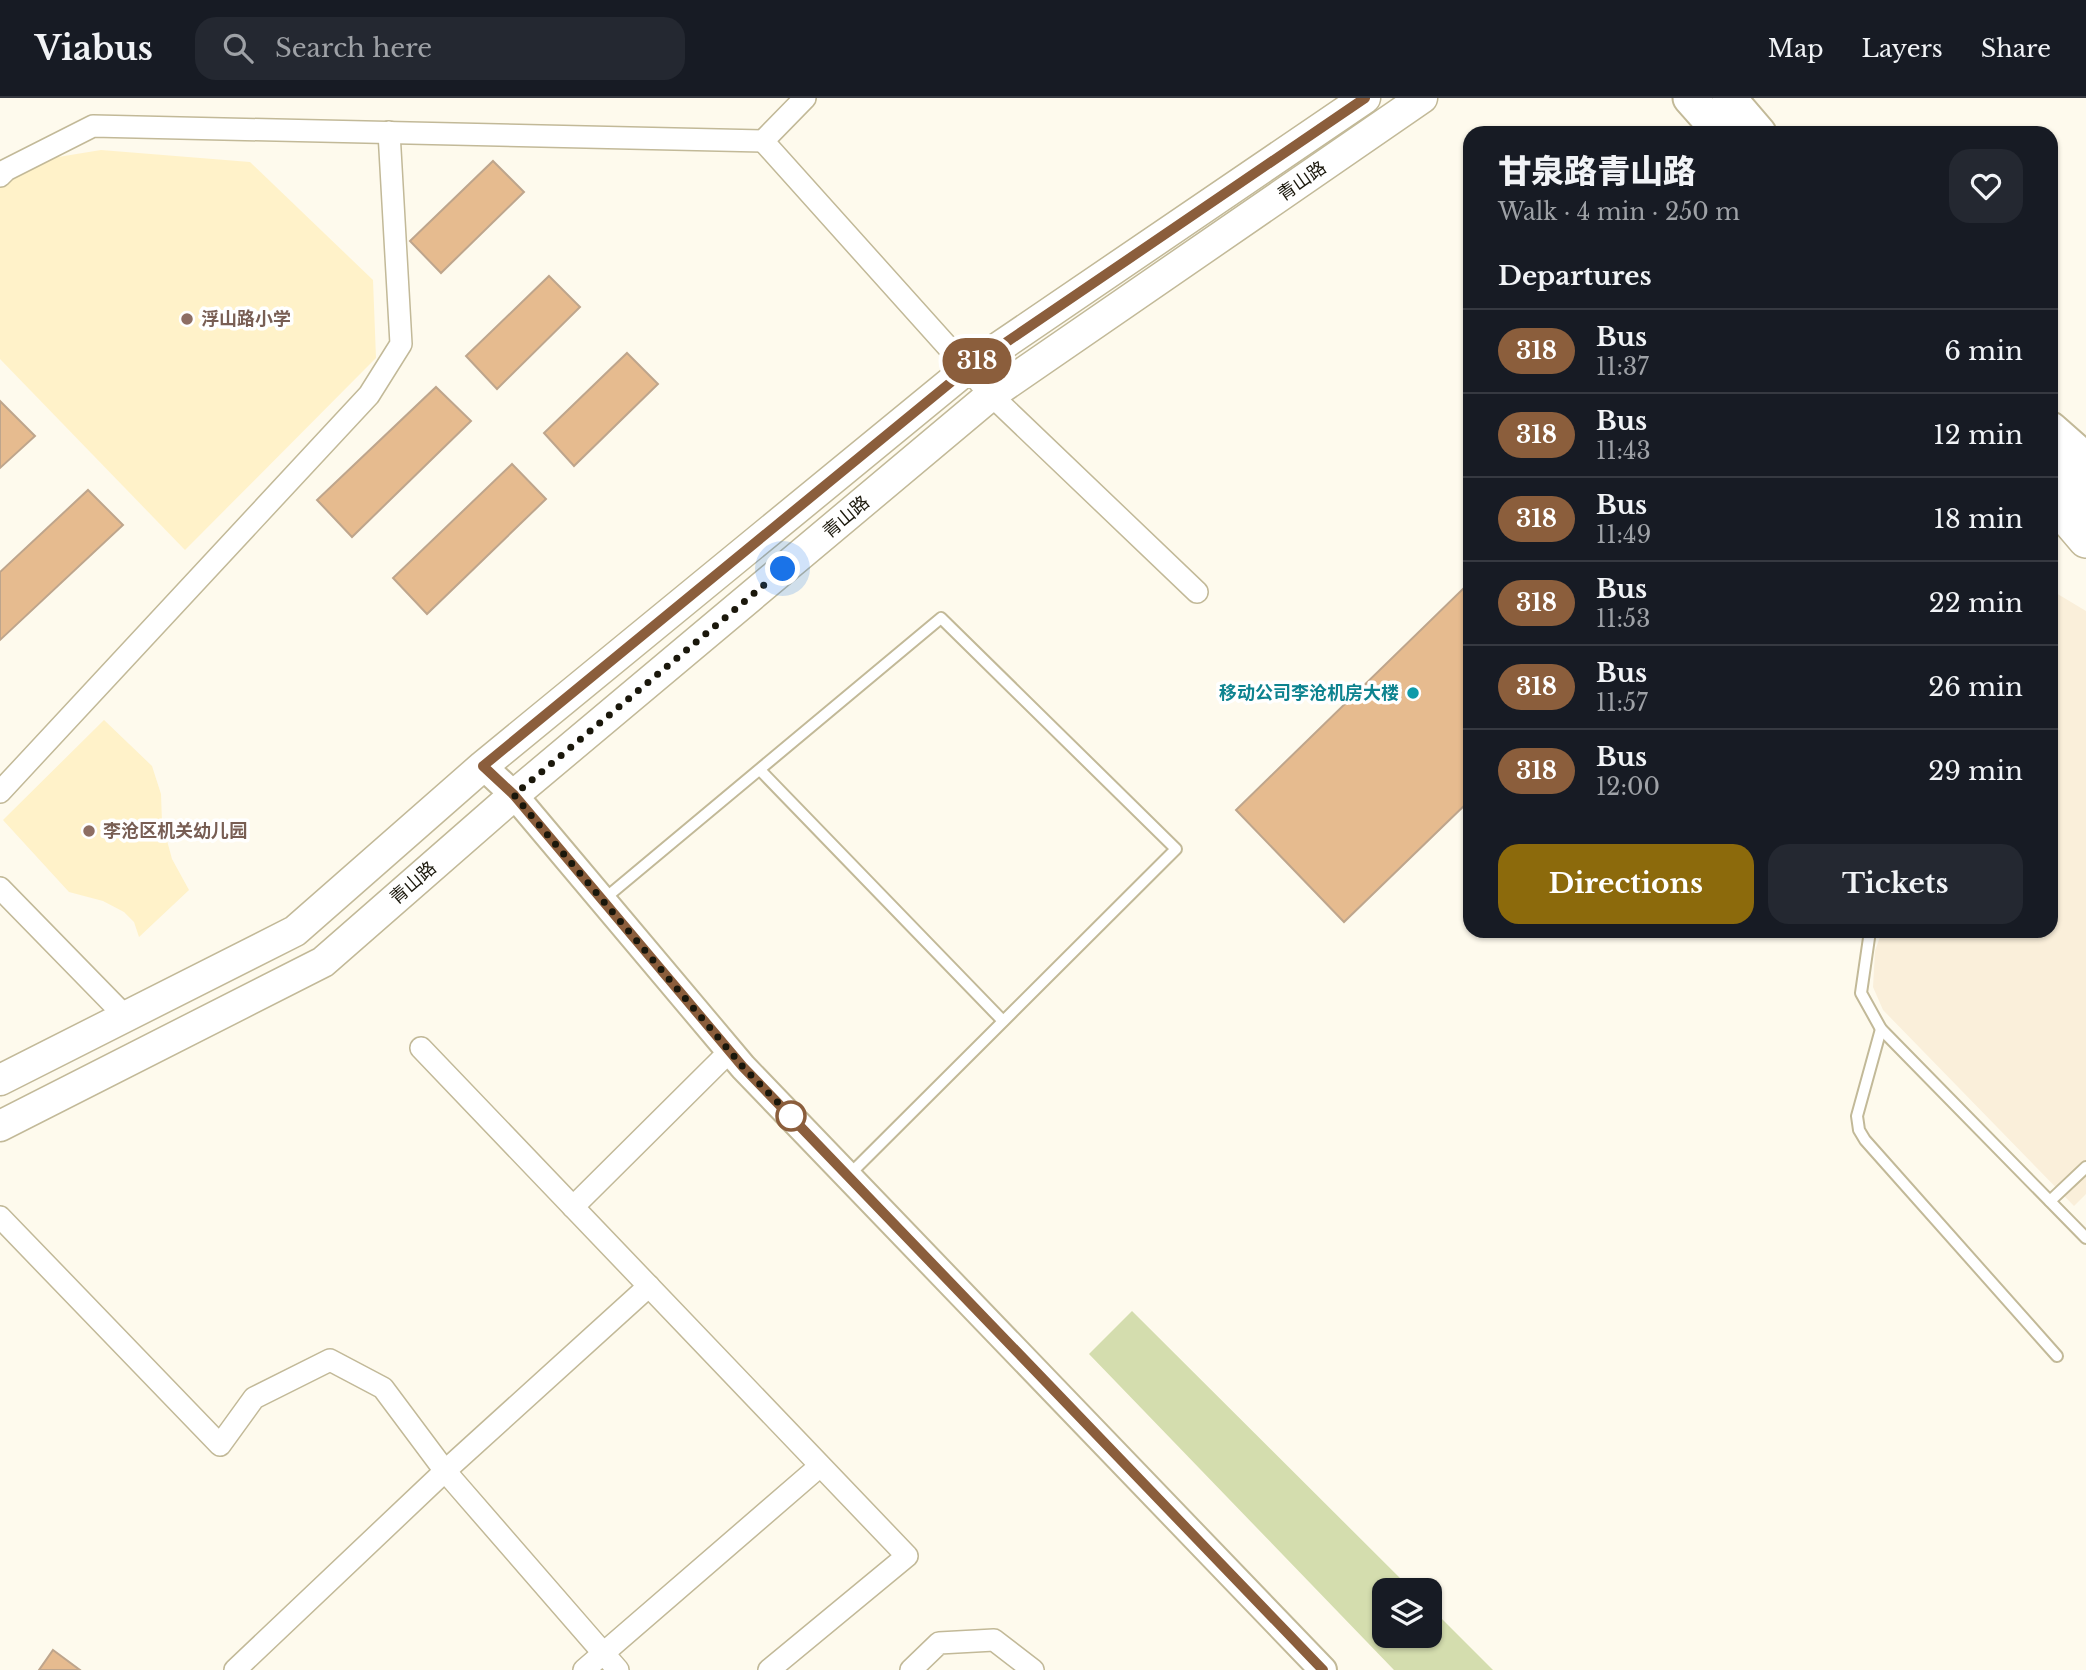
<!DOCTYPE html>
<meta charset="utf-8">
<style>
body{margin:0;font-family:"Libre Baskerville","Noto Sans SC",serif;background:#242831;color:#f1f3f6;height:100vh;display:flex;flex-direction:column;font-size:26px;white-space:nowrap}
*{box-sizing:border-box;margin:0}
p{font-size:23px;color:#9ea1a6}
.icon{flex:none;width:38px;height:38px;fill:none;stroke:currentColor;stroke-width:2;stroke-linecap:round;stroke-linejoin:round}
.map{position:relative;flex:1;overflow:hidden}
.side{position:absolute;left:1463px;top:28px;width:595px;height:812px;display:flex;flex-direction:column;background:#171b24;border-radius:21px;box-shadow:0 2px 5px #0004}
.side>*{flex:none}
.badge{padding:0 14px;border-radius:23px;font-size:24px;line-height:46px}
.buttons{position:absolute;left:1372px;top:1480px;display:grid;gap:14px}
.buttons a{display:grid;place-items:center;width:70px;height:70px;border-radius:14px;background:#171b24;box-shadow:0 2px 5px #0004;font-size:35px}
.you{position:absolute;width:35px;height:35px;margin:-18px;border:5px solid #fff;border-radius:50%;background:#1a73e8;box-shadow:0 0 0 10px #1a73e833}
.map>.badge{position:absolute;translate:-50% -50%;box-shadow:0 0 0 4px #fff}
h2{padding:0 35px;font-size:26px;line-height:63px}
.round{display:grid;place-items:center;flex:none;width:74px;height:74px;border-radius:21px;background:#242831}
.headline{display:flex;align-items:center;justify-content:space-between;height:119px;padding:0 35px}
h1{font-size:33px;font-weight:800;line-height:52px}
.button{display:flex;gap:14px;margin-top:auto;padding:14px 35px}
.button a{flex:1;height:80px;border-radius:21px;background:#8c6a0c;color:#fff;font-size:28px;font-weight:800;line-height:80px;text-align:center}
.button a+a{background:#242831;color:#f1f3f6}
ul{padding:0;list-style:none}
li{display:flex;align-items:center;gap:21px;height:84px;padding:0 35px;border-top:2px solid #363941}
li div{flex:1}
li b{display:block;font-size:26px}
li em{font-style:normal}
li .badge{min-width:77px;font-weight:700;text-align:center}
header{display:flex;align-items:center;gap:42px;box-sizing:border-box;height:98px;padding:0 35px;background:#171b24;border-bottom:2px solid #363941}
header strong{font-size:33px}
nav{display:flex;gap:38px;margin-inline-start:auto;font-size:24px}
.search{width:490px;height:63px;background:#242831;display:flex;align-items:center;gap:18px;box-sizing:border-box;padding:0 24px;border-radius:21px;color:#9ea1a6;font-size:26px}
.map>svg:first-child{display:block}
.commercial{fill:#faefda}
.built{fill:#fff2c9}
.green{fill:#d4ddae}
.building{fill:#e6bb8f;stroke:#bea58c;stroke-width:2}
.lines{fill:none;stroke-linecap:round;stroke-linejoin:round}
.service-casing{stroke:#c2b998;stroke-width:14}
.minor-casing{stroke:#c2b998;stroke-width:24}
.tertiary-casing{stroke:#c2b998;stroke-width:30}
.secondary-casing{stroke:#c2b998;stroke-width:33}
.primary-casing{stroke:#c2b998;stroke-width:37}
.trunk-casing{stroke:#c2b998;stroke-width:38}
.service{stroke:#fff;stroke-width:10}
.minor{stroke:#fff;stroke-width:21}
.tertiary{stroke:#fff;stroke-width:26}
.secondary{stroke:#fff;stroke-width:30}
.primary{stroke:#fff;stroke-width:33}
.trunk{stroke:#fff;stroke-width:35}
.line-casing{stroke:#fff;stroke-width:16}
.line{stroke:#8b5e3c;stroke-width:10}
.walk{stroke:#1a170b;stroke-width:7;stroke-dasharray:0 12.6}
.education-dot{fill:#8d6e63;stroke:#fff;stroke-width:2.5}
.culture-dot{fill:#0f9aa8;stroke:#fff;stroke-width:2.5}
.stop-dot{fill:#fff;stroke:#8b5e3c;stroke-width:3.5}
.labels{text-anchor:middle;stroke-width:7;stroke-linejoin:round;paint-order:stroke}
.street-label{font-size:18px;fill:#1a170b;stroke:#fff}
.education-label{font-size:18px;font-weight:bold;fill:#785e54;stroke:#fff;text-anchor:start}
.culture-label{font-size:18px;font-weight:bold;fill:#0d838f;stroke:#fff;text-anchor:end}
</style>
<header>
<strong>Viabus</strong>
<div class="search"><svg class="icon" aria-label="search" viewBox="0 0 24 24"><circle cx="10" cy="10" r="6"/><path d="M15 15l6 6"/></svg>Search here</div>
<nav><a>Map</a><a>Layers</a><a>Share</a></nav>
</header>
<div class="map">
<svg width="2086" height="1572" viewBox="0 0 2086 1572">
<rect width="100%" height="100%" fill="#fefaed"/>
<polygon class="commercial" points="2051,492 2086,513 2086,1096 2074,1108 1883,912 1873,889 1875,853 1882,833 2051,833"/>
<g class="built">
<polygon points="101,52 250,64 373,182 376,260 185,452 0,261 0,79 46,61"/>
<polygon points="104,622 152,668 161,696 162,724 172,761 189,792 139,839 134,824 124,814 103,803 69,794 3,722"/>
</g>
<polygon class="green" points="1132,1213 1413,1493 1384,1493 1384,1538 1430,1538 1430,1509 1493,1572 1394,1572 1089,1256"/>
<g class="building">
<polygon points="493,63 524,94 441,175 410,143"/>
<polygon points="549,178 580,209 497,291 466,258"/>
<polygon points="627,255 658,286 574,368 544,335"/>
<polygon points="436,289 471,323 352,439 317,402"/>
<polygon points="0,303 35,338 0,370"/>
<polygon points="512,366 546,401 427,516 393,480"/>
<polygon points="88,392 123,427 0,542 0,474"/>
<polygon points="1470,484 1470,702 1344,824 1236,712"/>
<polygon points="53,1552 80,1572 39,1572"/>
</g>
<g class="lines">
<g class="service-casing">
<g id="service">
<polyline points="760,672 1003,923"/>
<polyline points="603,802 941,520 1176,751 848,1078"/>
<polyline points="1870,833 1861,895 1881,931 2086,1140"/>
<polyline points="1881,931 1857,1018 1859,1032 1865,1042 2057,1258"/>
<polyline points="2050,1103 2086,1069"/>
</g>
</g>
<g class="minor-casing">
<g id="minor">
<polyline points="763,43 991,297 1197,494"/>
<polyline points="0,78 6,72 93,28 763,43 805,0"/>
<polyline points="0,694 369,297 401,246 389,34"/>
<polyline points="0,790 126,919"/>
<polyline points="421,950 907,1458 769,1572"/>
<polyline points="573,1109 730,953"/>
<polyline points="0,1119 220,1347 254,1300 330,1262 383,1290 445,1373 618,1572"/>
<polyline points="235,1572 445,1373 649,1188"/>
<polyline points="584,1572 820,1368"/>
<polyline points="911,1572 939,1545 994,1542 1033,1572"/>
</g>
</g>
<g class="tertiary-casing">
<polyline id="tertiary" points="483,668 514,697 743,969 1323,1572"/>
</g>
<g class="secondary-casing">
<g id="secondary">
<polyline points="0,982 295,833 483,668 967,271 1365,0"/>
<polyline points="0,1028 323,864 514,697 991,297 1422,0"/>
</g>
</g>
<g class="primary-casing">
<g id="primary">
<polyline points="1690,0 1721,35"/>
<polyline points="1729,0 1759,35"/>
<polyline points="2051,331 2086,362"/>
<polyline points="2051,370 2086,406"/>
</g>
</g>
<g class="trunk-casing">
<g id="trunk">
<polyline points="2070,387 2086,400"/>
<polyline points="2051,401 2086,442"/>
</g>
</g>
<use href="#service" class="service"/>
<use href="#minor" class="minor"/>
<use href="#tertiary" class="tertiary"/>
<use href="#secondary" class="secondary"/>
<use href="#primary" class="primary"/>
<use href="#trunk" class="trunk"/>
</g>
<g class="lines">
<g class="line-casing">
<polyline id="line" points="1323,1572 743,969 514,697 483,668 967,271 1365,0"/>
</g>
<use href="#line" class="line"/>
<polyline class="walk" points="783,471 514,697 743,969 796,1023 791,1018"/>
</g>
<g class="education-dot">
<circle cx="187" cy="221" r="7"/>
<circle cx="89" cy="733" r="7"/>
</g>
<circle class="culture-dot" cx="1413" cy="595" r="7"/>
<circle class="stop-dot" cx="791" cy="1018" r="14"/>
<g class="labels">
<g class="street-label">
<text transform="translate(1302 83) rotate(-35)" y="6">青山路</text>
<text transform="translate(846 419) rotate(-40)" y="6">青山路</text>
<text transform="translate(413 785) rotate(-41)" y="6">青山路</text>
</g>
<g class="education-label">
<text x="201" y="227">浮山路小学</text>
<text x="103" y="739">李沧区机关幼儿园</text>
</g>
<g class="culture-label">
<text x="1399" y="601">移动公司李沧机房大楼</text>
</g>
</g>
</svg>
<div class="buttons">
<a><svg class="icon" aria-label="layers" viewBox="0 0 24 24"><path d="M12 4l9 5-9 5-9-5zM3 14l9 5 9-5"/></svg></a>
</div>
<div class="you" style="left:783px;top:471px"></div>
<b class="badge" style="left:977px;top:263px;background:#8b5e3c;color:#fff">318</b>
<section class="side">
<div class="headline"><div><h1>甘泉路青山路</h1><p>Walk · 4 min · 250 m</p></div><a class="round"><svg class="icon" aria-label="heart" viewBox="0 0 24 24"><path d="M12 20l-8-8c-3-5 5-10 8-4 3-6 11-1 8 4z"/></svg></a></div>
<h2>Departures</h2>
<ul>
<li><span class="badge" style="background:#8b5e3c;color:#fff">318</span><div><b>Bus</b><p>11:37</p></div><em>6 min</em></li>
<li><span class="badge" style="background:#8b5e3c;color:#fff">318</span><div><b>Bus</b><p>11:43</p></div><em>12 min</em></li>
<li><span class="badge" style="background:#8b5e3c;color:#fff">318</span><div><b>Bus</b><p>11:49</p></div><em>18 min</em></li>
<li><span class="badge" style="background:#8b5e3c;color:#fff">318</span><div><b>Bus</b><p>11:53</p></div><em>22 min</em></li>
<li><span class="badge" style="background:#8b5e3c;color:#fff">318</span><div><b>Bus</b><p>11:57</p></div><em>26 min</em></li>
<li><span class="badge" style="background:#8b5e3c;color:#fff">318</span><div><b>Bus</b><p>12:00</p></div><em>29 min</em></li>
</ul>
<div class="button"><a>Directions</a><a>Tickets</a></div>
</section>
</div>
